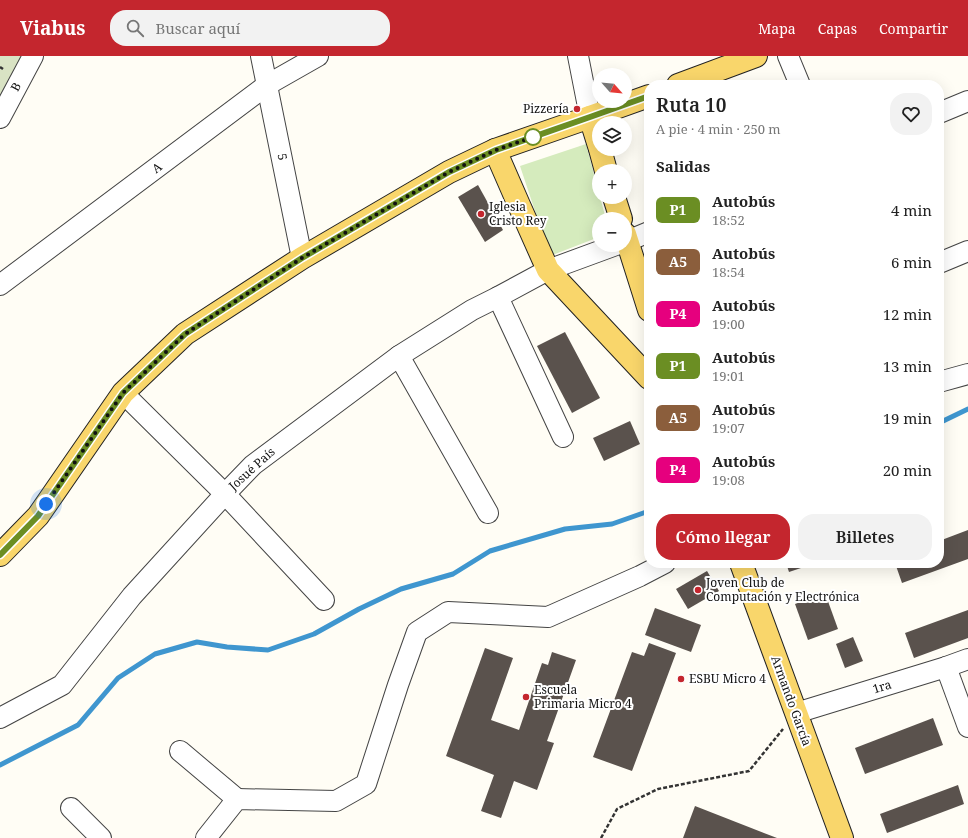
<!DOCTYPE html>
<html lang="es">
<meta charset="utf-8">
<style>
body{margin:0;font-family:"Noto Serif",serif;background:#f2f2f2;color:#222;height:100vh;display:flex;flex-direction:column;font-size:15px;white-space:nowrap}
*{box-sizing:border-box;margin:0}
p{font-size:13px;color:#767676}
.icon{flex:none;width:22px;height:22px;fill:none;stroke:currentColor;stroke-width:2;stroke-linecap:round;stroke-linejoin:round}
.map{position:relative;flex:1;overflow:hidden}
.details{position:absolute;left:644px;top:24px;width:300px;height:488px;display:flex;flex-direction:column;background:#fff;border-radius:16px;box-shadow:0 4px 16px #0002}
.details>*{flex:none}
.badge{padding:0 8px;border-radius:6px;font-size:14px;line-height:26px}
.needle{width:26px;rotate:117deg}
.controls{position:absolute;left:592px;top:12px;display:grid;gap:8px}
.controls a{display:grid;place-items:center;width:40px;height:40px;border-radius:50%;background:#fff;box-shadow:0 4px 16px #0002;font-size:20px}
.you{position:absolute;width:20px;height:20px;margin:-10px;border:3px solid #fff;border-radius:50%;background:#1a73e8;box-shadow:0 0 0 6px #1a73e833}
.map>.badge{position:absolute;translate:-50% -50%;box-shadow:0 0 0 2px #fff}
h2{padding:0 12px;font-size:15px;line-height:36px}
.round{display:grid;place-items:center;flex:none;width:42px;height:42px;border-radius:16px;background:#f2f2f2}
.overview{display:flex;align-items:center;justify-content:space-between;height:68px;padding:0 12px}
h1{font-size:19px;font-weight:600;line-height:30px}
.action{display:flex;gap:8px;margin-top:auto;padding:8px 12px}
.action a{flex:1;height:46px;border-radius:16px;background:#c4262e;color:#fff;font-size:16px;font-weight:600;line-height:46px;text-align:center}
.action a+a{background:#f2f2f2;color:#222}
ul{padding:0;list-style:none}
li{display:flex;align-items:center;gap:12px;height:52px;padding:0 12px}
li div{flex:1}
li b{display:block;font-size:15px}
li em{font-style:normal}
li .badge{min-width:44px;font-weight:700;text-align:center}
header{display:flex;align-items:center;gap:24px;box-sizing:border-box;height:56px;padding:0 20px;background:#c4262e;color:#fff}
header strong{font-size:19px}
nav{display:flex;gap:22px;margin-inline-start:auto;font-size:14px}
.search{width:280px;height:36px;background:#f2f2f2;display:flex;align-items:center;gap:10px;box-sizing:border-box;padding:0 14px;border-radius:16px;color:#767676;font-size:15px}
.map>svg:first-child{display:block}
.green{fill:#d5ebbd}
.cemetery{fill:#d9e3c4}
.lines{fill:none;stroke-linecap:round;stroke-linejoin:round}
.stream{stroke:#3f96cf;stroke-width:5}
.building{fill:#5a524d}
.minor-casing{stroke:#444;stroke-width:22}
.major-casing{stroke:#222;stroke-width:24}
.path{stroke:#333;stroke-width:2.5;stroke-dasharray:4 2;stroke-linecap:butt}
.minor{stroke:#fff;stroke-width:20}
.major{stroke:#f9d66b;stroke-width:22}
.line-casing{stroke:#fff;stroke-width:9}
.line{stroke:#6b8e23;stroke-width:6}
.walk{stroke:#111;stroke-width:4;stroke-dasharray:0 7.2}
.poi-dot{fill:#c4262e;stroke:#fff;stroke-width:1.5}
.stop-dot{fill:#fff;stroke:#6b8e23;stroke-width:2}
.labels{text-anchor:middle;stroke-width:4;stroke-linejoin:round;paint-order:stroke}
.street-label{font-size:12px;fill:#111;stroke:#fff}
.poi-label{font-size:12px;fill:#111;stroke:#fff;text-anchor:start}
</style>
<header>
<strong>Viabus</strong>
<div class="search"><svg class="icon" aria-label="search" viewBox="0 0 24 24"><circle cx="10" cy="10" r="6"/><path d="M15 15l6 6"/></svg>Buscar aquí</div>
<nav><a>Mapa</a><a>Capas</a><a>Compartir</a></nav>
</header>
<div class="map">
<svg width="968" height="782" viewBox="0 0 968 782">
<rect width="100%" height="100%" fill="#fffdf5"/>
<polygon class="green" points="586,88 599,137 599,141 600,141 606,163 599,163 599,181 550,200 520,110"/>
<polygon class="cemetery" points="0,0 25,0 0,45"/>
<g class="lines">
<g class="stream">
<polyline points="939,367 968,353"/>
<polyline points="0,709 78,669 118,622 155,598 197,586 227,591 268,594 314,578 359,553 401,533 453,518 490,495 565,473 612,468 649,455"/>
</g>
</g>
<g class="building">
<polygon points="478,129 503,174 485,186 458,141"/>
<polygon points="565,276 600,342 572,357 537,290"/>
<polygon points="630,365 640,388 604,405 593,382"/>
<polygon points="968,474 968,503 902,527 895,507 939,507 939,485"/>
<polygon points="786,507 816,507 789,516"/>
<polygon points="707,515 719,535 688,553 676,533"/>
<polygon points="825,537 838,573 808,584 795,548"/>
<polygon points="655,552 701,569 691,596 645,579"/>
<polygon points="968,554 968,582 914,602 905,577"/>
<polygon points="853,581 863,605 845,612 836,588"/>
<polygon points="649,587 676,597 632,715 593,701 632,596 644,600"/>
<polygon points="485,592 513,602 491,664 519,674 542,607 548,609 552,596 576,604 547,685 554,687 537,734 514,725 501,762 481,755 494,719 446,700"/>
<polygon points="933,662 943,689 865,718 855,692"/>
<polygon points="958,729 964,748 887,777 880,758"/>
<polygon points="695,750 777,782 683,782"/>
</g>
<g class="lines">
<g class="minor-casing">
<g id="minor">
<polyline points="261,0 302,202"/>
<polyline points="578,0 590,61"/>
<polyline points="788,0 800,29"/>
<polyline points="939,57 968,45"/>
<polyline points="0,62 33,0"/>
<polyline points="625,186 649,176"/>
<polyline points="939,207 968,195"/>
<polyline points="0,229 267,29 318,0"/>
<polyline points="498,241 563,381"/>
<polyline points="399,300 488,457"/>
<polyline points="939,326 968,318"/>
<polyline points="123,337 225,438 324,544"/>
<polyline points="946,611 968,671"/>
<polyline points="796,657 946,611 968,603"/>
<polyline points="0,662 62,629 132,540 225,438 253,409 399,300 472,254 498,241 548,214 616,189"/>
<polyline points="180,695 237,743"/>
<polyline points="71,752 101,782"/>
<polyline points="206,782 237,743 336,745 366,728 398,629 417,576 448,556 548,561 640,520 665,507"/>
</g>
</g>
<g class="major-casing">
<g id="major">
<polyline points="678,29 756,0"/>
<polyline points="590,61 599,90"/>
<polyline points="600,93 606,115"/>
<polyline points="495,94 519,149 548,214 649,322"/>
<polyline points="614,141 621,163"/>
<polyline points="625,178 649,254"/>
<polyline points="0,499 38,460 123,337 185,278 302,202 449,116 495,94 590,61 649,40"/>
<polyline points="741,507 842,782"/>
</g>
</g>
<g class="path">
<polyline points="0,11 3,13"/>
<polyline points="601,782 617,753 658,733 749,715 783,673"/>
</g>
<use href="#minor" class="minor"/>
<use href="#major" class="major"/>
</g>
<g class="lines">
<g class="line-casing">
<polyline id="line" points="0,499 38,460 123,337 185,278 302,202 449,116 496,94 590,61 649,40"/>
</g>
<use href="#line" class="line"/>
<polyline class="walk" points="46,448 123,337 185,278 302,202 449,116 496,94 536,80 533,81"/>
</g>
<g class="poi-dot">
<circle cx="577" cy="53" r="4"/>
<circle cx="481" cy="158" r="4"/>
<circle cx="698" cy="534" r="4"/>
<circle cx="681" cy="623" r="4"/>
<circle cx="526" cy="641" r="4"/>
</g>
<circle class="stop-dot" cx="533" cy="81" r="8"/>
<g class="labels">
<g class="street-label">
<text transform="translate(16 31) rotate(-62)" y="4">B</text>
<text transform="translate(282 101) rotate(78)" y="4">5</text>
<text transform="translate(157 112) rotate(-37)" y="4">A</text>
<text transform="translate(252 413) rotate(-42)" y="4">Josué País</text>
<text transform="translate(882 631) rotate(-17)" y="4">1ra</text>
<text transform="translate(791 645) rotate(70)" y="4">Armando García</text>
</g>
<g class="poi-label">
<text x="569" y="57" text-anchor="end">Pizzería</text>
<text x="489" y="155">Iglesia<tspan x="489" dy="14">Cristo Rey</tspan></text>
<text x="706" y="531">Joven Club de<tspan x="706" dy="14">Computación y Electrónica</tspan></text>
<text x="689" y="627">ESBU Micro 4</text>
<text x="534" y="638">Escuela<tspan x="534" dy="14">Primaria Micro 4</tspan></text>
</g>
</g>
</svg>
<div class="controls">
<a><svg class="needle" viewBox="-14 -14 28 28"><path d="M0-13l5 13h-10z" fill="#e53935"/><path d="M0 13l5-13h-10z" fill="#767676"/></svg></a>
<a><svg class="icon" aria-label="layers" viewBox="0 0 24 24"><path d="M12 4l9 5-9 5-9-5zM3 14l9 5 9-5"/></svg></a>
<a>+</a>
<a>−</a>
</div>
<div class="you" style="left:46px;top:448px"></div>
<section class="details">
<div class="overview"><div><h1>Ruta 10</h1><p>A pie · 4 min · 250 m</p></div><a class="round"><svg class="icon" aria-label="heart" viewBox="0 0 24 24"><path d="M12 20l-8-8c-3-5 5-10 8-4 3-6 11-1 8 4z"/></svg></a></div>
<h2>Salidas</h2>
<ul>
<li><span class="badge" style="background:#6b8e23;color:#fff">P1</span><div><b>Autobús</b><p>18:52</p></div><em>4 min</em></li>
<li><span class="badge" style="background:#8b5e3c;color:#fff">A5</span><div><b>Autobús</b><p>18:54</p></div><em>6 min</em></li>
<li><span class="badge" style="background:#e6007e;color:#fff">P4</span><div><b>Autobús</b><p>19:00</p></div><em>12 min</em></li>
<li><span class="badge" style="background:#6b8e23;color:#fff">P1</span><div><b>Autobús</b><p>19:01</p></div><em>13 min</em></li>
<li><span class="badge" style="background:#8b5e3c;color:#fff">A5</span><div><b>Autobús</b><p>19:07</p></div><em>19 min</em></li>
<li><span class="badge" style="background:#e6007e;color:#fff">P4</span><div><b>Autobús</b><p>19:08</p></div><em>20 min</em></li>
</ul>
<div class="action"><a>Cómo llegar</a><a>Billetes</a></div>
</section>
</div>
